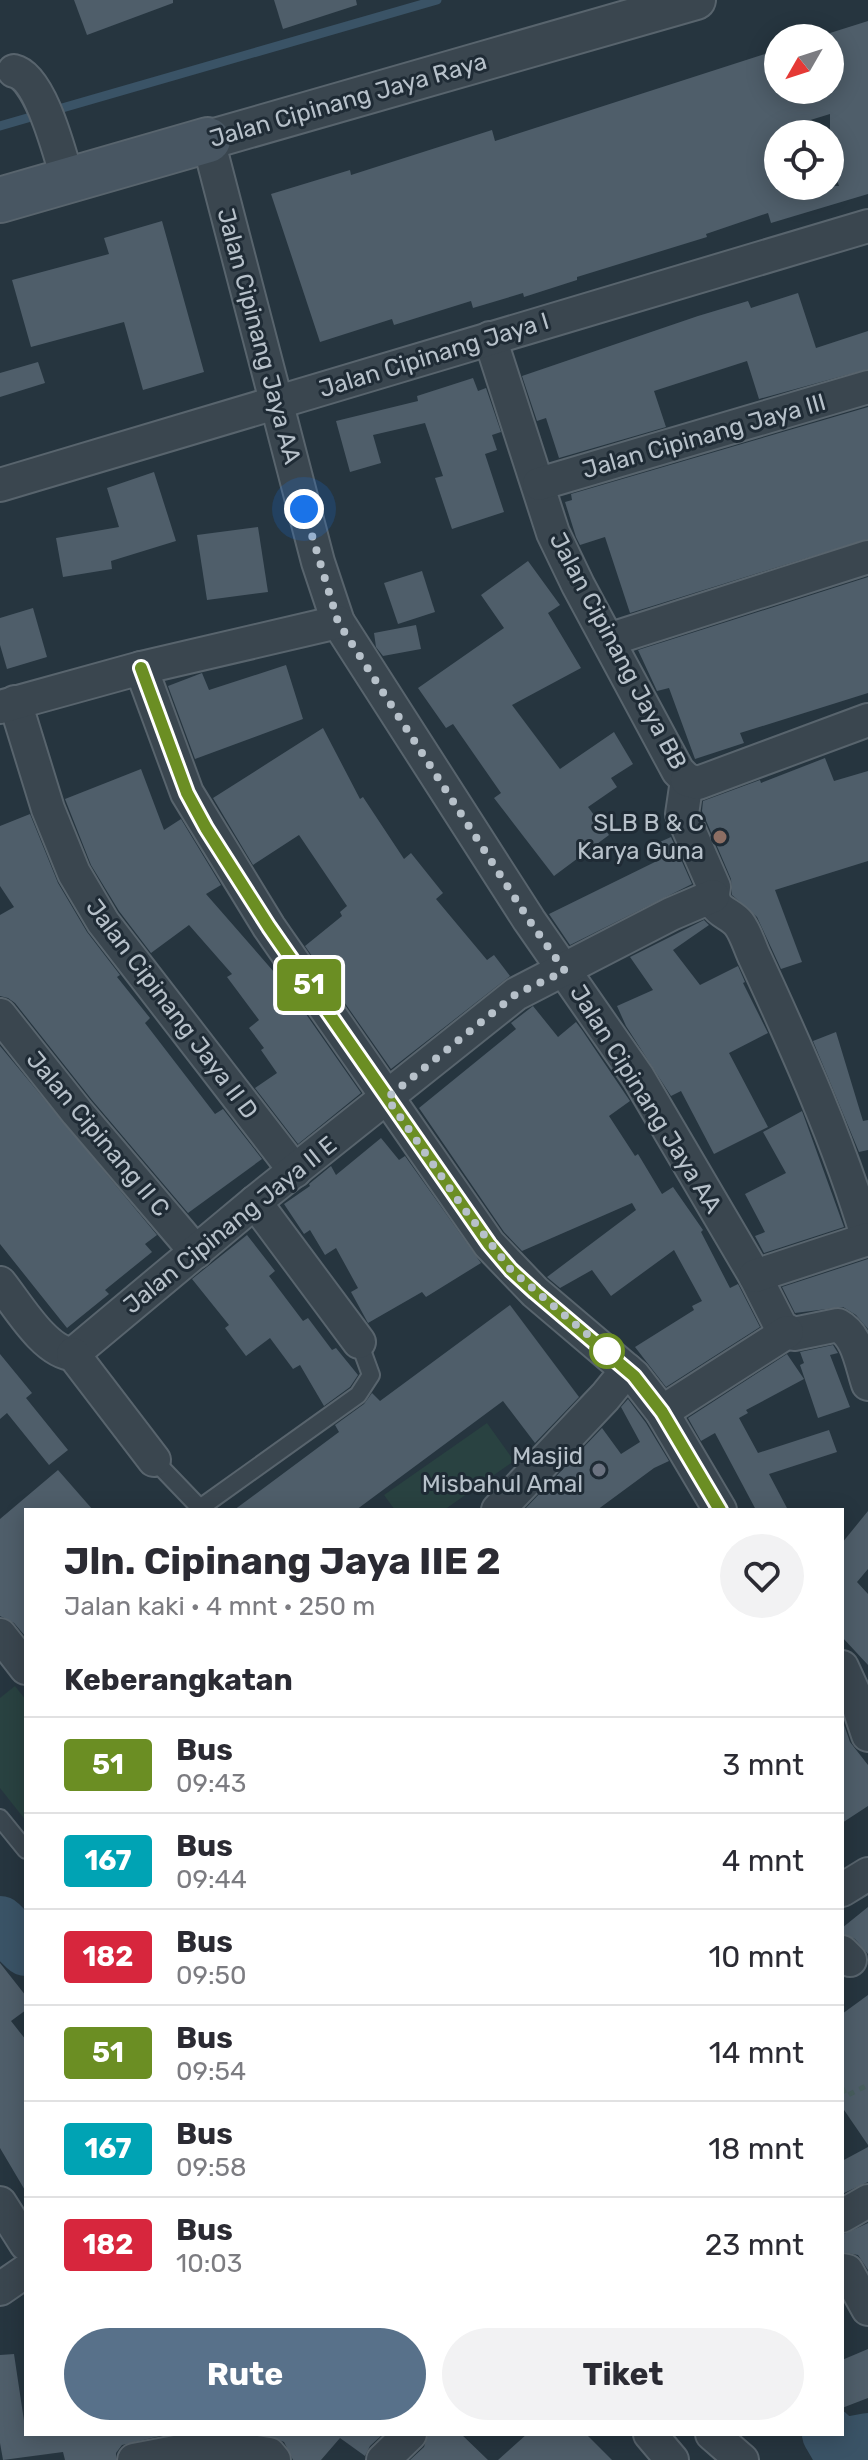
<!DOCTYPE html>
<html lang="id">
<meta charset="utf-8">
<style>
body{margin:0;font-family:Rubik,sans-serif;background:#f2f2f3;color:#2b2b33;height:100vh;display:flex;flex-direction:column;font-size:30px;white-space:nowrap}
*{box-sizing:border-box;margin:0}
p{font-size:26px;color:#7c7c81}
.icon{flex:none;width:44px;height:44px;fill:none;stroke:currentColor;stroke-width:2;stroke-linecap:round;stroke-linejoin:round}
.map{position:relative;flex:1;overflow:hidden}
.details{position:absolute;left:24px;top:1508px;width:820px;height:928px;display:flex;flex-direction:column;background:#fff;border-radius:0px;box-shadow:0 4px 20px #0003}
.details>*{flex:none}
.badge{padding:0 16px;border-radius:6px;font-size:28px;line-height:52px}
.needle{width:52px;rotate:231deg}
.buttons{position:absolute;left:764px;top:24px;display:grid;gap:16px}
.buttons a{display:grid;place-items:center;width:80px;height:80px;border-radius:50%;background:#fff;box-shadow:0 4px 20px #0003;font-size:40px}
.you{position:absolute;width:40px;height:40px;margin:-20px;border:6px solid #fff;border-radius:50%;background:#1a73e8;box-shadow:0 0 0 12px #1a73e833}
.map>.badge{position:absolute;translate:-50% -50%;box-shadow:0 0 0 4px #fff}
h2{padding:0 40px;font-size:30px;line-height:72px}
.round{display:grid;place-items:center;flex:none;width:84px;height:84px;border-radius:42px;background:#f2f2f3}
.overview{display:flex;align-items:center;justify-content:space-between;height:136px;padding:0 40px}
h1{font-size:38px;font-weight:700;line-height:60px}
.cta{display:flex;gap:16px;margin-top:auto;padding:16px 40px}
.cta a{flex:1;height:92px;border-radius:48px;background:#58718a;color:#fff;font-size:32px;font-weight:700;line-height:92px;text-align:center}
.cta a+a{background:#f2f2f3;color:#2b2b33}
ul{padding:0;list-style:none}
li{display:flex;align-items:center;gap:24px;height:96px;padding:0 40px;border-top:2px solid #e1e1e2}
li div{flex:1}
li b{display:block;font-size:30px}
li em{font-style:normal}
li .badge{min-width:88px;font-weight:700;text-align:center}
.map>svg:first-child{display:block}
.green{fill:#294241}
.lines{fill:none;stroke-linecap:round;stroke-linejoin:round}
.stream{stroke:#3a5366;stroke-width:9}
.river{stroke:#3a5366;stroke-width:54}
.building{fill:#4f5e6a;fill-rule:evenodd}
.service-casing{stroke:#58646d;stroke-width:20}
.minor-casing{stroke:#58646d;stroke-width:36}
.tertiary-casing{stroke:#58646d;stroke-width:42}
.secondary-casing{stroke:#58646d;stroke-width:48}
.path{stroke:#485e5e;stroke-width:5;stroke-dasharray:6 6;stroke-linecap:butt}
.service{stroke:#3a464f;stroke-width:16}
.minor{stroke:#3a464f;stroke-width:32}
.tertiary{stroke:#3a464f;stroke-width:38}
.secondary{stroke:#485662;stroke-width:44}
.line-casing{stroke:#fff;stroke-width:18}
.line{stroke:#6b8e23;stroke-width:12}
.walk{stroke:#b7c1ca;stroke-width:8;stroke-dasharray:0 14.4}
.education-dot{fill:#8d6e63;stroke:#1f2b35;stroke-width:3}
.stop-dot{fill:#fff;stroke:#6b8e23;stroke-width:4}
.worship-dot{fill:#6b7280;stroke:#1f2b35;stroke-width:3}
.labels{text-anchor:middle;stroke-width:6;stroke-linejoin:round;paint-order:stroke}
.street-label{font-size:24px;fill:#b7c1ca;stroke:#1f2b35}
.poi-label{font-size:24px;fill:#b7c1ca;stroke:#1f2b35;text-anchor:end}
</style>
<div class="map">
<svg width="868" height="2460" viewBox="0 0 868 2460">
<rect width="100%" height="100%" fill="#26353f"/>
<g class="green">
<polygon points="487,1423 514,1461 444,1510 395,1510 384,1495"/>
<polygon points="15,1686 26,1700 26,1821 0,1788 0,1698"/>
</g>
<g class="lines">
<polyline class="stream" points="0,126 437,0"/>
<g class="river">
<polyline points="0,1923 26,1949"/>
<polyline points="829,2434 836,2446 868,2440"/>
</g>
</g>
<g class="building">
<polygon points="74,0 173,0 173,3 87,35"/>
<polygon points="274,0 356,0 357,5 283,29"/>
<path d="M868,21v173l-97,29 -3,-10 -62,21 1,3 -130,40v3l-53,17 -1,-4 -50,15 -2,-7 -77,24 -2,-6 -72,23 -49,-148 79,-24 1,5 141,-45 3,11 273,-88 10,29v8h52v-57zM830,114v45l9,27h-61v-56z"/>
<polygon points="162,221 204,372 143,390 124,322 31,347 12,280 109,254 104,238"/>
<polygon points="798,293 816,348 868,331 868,369 759,399 747,361 654,391 666,427 559,458 546,418 537,421 522,376 698,316 748,301 751,308"/>
<polygon points="38,362 45,383 0,397 0,373"/>
<polygon points="473,378 478,391 486,388 501,432 492,435 497,450 485,454 504,512 452,529 435,478 443,476 425,423 373,435 381,463 350,472 336,421 418,401 417,396"/>
<polygon points="868,407 868,539 630,613 605,537 580,545 576,537 565,502 572,500 571,494"/>
<polygon points="154,472 176,541 111,561 112,569 63,577 56,538 119,527 107,488"/>
<polygon points="258,527 268,592 207,600 197,535"/>
<polygon points="528,561 560,605 548,613 581,668 512,705 560,769 614,732 633,764 611,778 617,787 588,807 609,835 554,876 494,798 501,793 453,724 446,728 418,688 504,628 481,595"/>
<polygon points="422,571 435,612 398,624 384,583"/>
<polygon points="868,577 868,693 740,733 744,743 695,759 669,688 657,691 638,650"/>
<polygon points="33,608 47,657 7,669 0,645 0,618"/>
<polygon points="416,625 421,649 383,656 376,647 374,633"/>
<polygon points="286,665 303,719 195,759 168,686 202,673 209,690"/>
<polygon points="323,728 360,799 363,797 404,859 411,853 443,893 436,899 487,960 494,955 510,976 391,1069 305,946 342,916 340,912 347,906 299,835 253,865 213,798"/>
<polygon points="825,758 834,781 868,771 868,861 775,890 802,962 781,969 757,917 732,895 731,879 702,811 703,801 760,780 761,783"/>
<polygon points="141,769 164,830 181,819 221,885 206,894 274,972 276,971 361,1093 298,1144 255,1088 277,1073 261,1050 264,1048 249,1028 259,1020 227,977 232,974 189,925 151,953 119,911 91,865 65,799"/>
<polygon points="30,814 58,883 87,932 120,975 117,977 150,1018 145,1023 215,1114 223,1109 262,1159 188,1213 92,1100 15,1003 8,998 0,996 0,915 14,907 0,886 0,826"/>
<polygon points="671,837 692,884 570,945 549,914 659,860 653,845"/>
<polygon points="704,920 709,925 673,950 700,985 738,966 745,982 743,983 768,1033 729,1053 768,1127 714,1154 681,1091 671,1096 626,1026 617,1006 653,990 630,957"/>
<polygon points="533,1006 558,1037 576,1022 582,1030 630,1101 609,1116 635,1156 638,1154 662,1194 673,1187 703,1230 701,1232 730,1288 738,1284 760,1327 666,1387 635,1347 694,1310 692,1306 702,1301 674,1250 611,1296 592,1270 560,1288 547,1277 636,1210 632,1203 522,1251 504,1232 419,1108 516,1029 511,1023"/>
<polygon points="836,1032 863,1121 868,1120 868,1150 859,1152 813,1041"/>
<polygon points="0,1046 157,1235 145,1244 152,1252 105,1290 109,1294 67,1328 0,1244"/>
<polygon points="802,1111 844,1227 764,1253 755,1236 765,1232 745,1194 786,1173 763,1132"/>
<polygon points="381,1138 399,1160 405,1156 481,1263 426,1297 422,1292 368,1323 351,1292 358,1288 336,1248 325,1255 310,1230 304,1234 284,1204 310,1186 309,1184 331,1166 336,1175"/>
<polygon points="247,1235 275,1271 269,1276 303,1321 308,1318 332,1350 336,1348 358,1375 350,1387 324,1406 300,1365 293,1369 270,1338 246,1356 225,1328 229,1325 192,1279"/>
<polygon points="868,1259 868,1329 856,1315 843,1307 795,1313 782,1287"/>
<polygon points="510,1305 579,1397 535,1443 503,1401 356,1510 234,1510 339,1432 335,1425 364,1404 372,1393 380,1401"/>
<polygon points="833,1345 838,1353 830,1355 850,1407 818,1418 800,1365 804,1363 800,1352"/>
<polygon points="0,1354 32,1393 26,1398 68,1450 49,1465 7,1413 0,1419"/>
<polygon points="787,1354 804,1379 746,1410 748,1413 739,1418 758,1453 829,1430 837,1452 769,1474 788,1510 756,1510 715,1433 701,1441 688,1418"/>
<polygon points="628,1399 646,1423 669,1461 654,1468 597,1510 524,1510 602,1428 621,1454 640,1442 621,1407"/>
<polygon points="58,1470 93,1510 26,1510 26,1637 14,1623 0,1616 0,1519"/>
<polygon points="868,1511 868,1569 857,1582 868,1594 868,1665 842,1637 842,1543"/>
<polygon points="842,1719 850,1742 868,1765 868,1806 842,1823"/>
<polygon points="868,1907 868,1954 855,1939 842,1934 842,1928"/>
<polygon points="0,1963 26,1996 26,2010 11,2021 26,2040 26,2192 0,2148"/>
<polygon points="868,1995 868,2145 842,2107 842,2014"/>
<polygon points="868,2147 868,2182 842,2194 842,2161"/>
<polygon points="868,2223 868,2270 858,2255 842,2252 842,2235"/>
<polygon points="868,2349 868,2398 842,2408 842,2360"/>
<polygon points="14,2354 26,2434 169,2434 122,2445 116,2453 116,2460 65,2460 63,2452 3,2460 0,2443 0,2355"/>
<polygon points="264,2434 383,2434 370,2446 365,2456 340,2438 321,2460 293,2460 284,2442"/>
<polygon points="428,2434 461,2434 488,2460 410,2460 424,2447"/>
<polygon points="527,2434 586,2434 612,2460 498,2460"/>
</g>
<g class="lines">
<g class="service-casing">
<g id="service">
<polyline points="154,1460 200,1508 358,1395 371,1375 359,1342"/>
<polyline points="0,1818 26,1850"/>
</g>
</g>
<g class="minor-casing">
<g id="minor">
<path d="M14,71c27,6 46,84 54,110"/>
<path d="M208,140l110,422 20,60 191,298 109,157 117,199 26,51 13,7 44,-9c20,11 23,38 30,59"/>
<polyline points="490,338 553,533 578,585 678,771 687,780"/>
<polyline points="539,484 868,387"/>
<polyline points="0,485 868,226"/>
<polyline points="608,640 868,557"/>
<polyline points="141,668 187,793 269,927 489,1244 535,1292 634,1376 662,1412 720,1510"/>
<polyline points="15,702 48,809 74,873 103,922 295,1171"/>
<polyline points="0,707 141,668 338,622"/>
<path d="M687,780l-5,34 32,73c-5,25 15,24 25,37 7,9 11,24 16,34 42,91 84,184 113,281"/>
<polyline points="687,780 698,783 868,720"/>
<polyline points="0,1015 77,1112 196,1252"/>
<polyline points="255,1202 359,1342"/>
<polyline points="755,1276 868,1239"/>
<path d="M0,1283c17,21 45,70 73,71"/>
<polyline points="73,1354 255,1202 516,994 671,914 713,896"/>
<polyline points="73,1354 154,1460"/>
<polyline points="662,1412 787,1332"/>
<polyline points="498,1510 605,1397 627,1370"/>
<polyline points="0,1635 26,1668"/>
<polyline points="842,1667 854,1693 868,1735"/>
<polyline points="842,1890 868,1874"/>
<polyline points="842,1952 850,1960"/>
<polyline points="0,2203 26,2244"/>
<polyline points="842,2216 868,2201"/>
<polyline points="842,2270 847,2271 868,2309"/>
<polyline points="0,2289 26,2271"/>
<polyline points="650,2434 672,2460"/>
<polyline points="712,2434 742,2460"/>
<polyline points="134,2460 212,2445 269,2454 274,2460"/>
<polyline points="383,2460 410,2434"/>
</g>
</g>
<g class="tertiary-casing">
<polyline id="tertiary" points="208,140 696,0"/>
</g>
<g class="secondary-casing">
<polyline id="secondary" points="0,200 208,140"/>
</g>
<polyline class="path" points="842,2088 846,2096 868,2085"/>
<use href="#service" class="service"/>
<use href="#minor" class="minor"/>
<use href="#tertiary" class="tertiary"/>
<use href="#secondary" class="secondary"/>
</g>
<g class="lines">
<g class="line-casing">
<polyline id="line" points="141,668 187,793 206,828 269,927 489,1244 511,1270 535,1292 634,1376 662,1412 720,1510"/>
</g>
<use href="#line" class="line"/>
<polyline class="walk" points="304,509 338,622 529,920 565,971 516,994 387,1098 462,1206 511,1270 607,1351"/>
</g>
<circle class="education-dot" cx="720" cy="837" r="8"/>
<circle class="stop-dot" cx="607" cy="1351" r="16"/>
<circle class="worship-dot" cx="599" cy="1470" r="8"/>
<g class="labels">
<g class="street-label">
<text transform="translate(348 100) rotate(-16)" y="8">Jalan Cipinang Jaya Raya</text>
<text transform="translate(259 336) rotate(75)" y="8">Jalan Cipinang Jaya AA</text>
<text transform="translate(434 355) rotate(-17)" y="8">Jalan Cipinang Jaya I</text>
<text transform="translate(704 436) rotate(-16)" y="8">Jalan Cipinang Jaya III</text>
<text transform="translate(618 651) rotate(62)" y="8">Jalan Cipinang Jaya BB</text>
<text transform="translate(172 1009) rotate(53)" y="8">Jalan Cipinang Jaya II D</text>
<text transform="translate(646 1099) rotate(58)" y="8">Jalan Cipinang Jaya AA</text>
<text transform="translate(98 1134) rotate(50)" y="8">Jalan Cipinang II C</text>
<text transform="translate(230 1225) rotate(-39)" y="8">Jalan Cipinang Jaya II E</text>
</g>
<g class="poi-label">
<text x="704" y="831">SLB B &amp; C<tspan x="704" dy="28">Karya Guna</tspan></text>
<text x="583" y="1464">Masjid<tspan x="583" dy="28">Misbahul Amal</tspan></text>
</g>
</g>
</svg>
<div class="buttons">
<a><svg class="needle" viewBox="-14 -14 28 28"><path d="M0-13l5 13h-10z" fill="#e53935"/><path d="M0 13l5-13h-10z" fill="#7c7c81"/></svg></a>
<a><svg class="icon" aria-label="locate" viewBox="0 0 24 24"><circle cx="12" cy="12" r="6"/><path d="M12 2v4M12 18v4M2 12h4M18 12h4"/></svg></a>
</div>
<div class="you" style="left:304px;top:509px"></div>
<b class="badge" style="left:309px;top:985px;background:#6b8e23;color:#fff">51</b>
<section class="details">
<div class="overview"><div><h1>Jln. Cipinang Jaya IIE 2</h1><p>Jalan kaki · 4 mnt · 250 m</p></div><a class="round"><svg class="icon" aria-label="heart" viewBox="0 0 24 24"><path d="M12 20l-8-8c-3-5 5-10 8-4 3-6 11-1 8 4z"/></svg></a></div>
<h2>Keberangkatan</h2>
<ul>
<li><span class="badge" style="background:#6b8e23;color:#fff">51</span><div><b>Bus</b><p>09:43</p></div><em>3 mnt</em></li>
<li><span class="badge" style="background:#00a3b4;color:#fff">167</span><div><b>Bus</b><p>09:44</p></div><em>4 mnt</em></li>
<li><span class="badge" style="background:#d7263d;color:#fff">182</span><div><b>Bus</b><p>09:50</p></div><em>10 mnt</em></li>
<li><span class="badge" style="background:#6b8e23;color:#fff">51</span><div><b>Bus</b><p>09:54</p></div><em>14 mnt</em></li>
<li><span class="badge" style="background:#00a3b4;color:#fff">167</span><div><b>Bus</b><p>09:58</p></div><em>18 mnt</em></li>
<li><span class="badge" style="background:#d7263d;color:#fff">182</span><div><b>Bus</b><p>10:03</p></div><em>23 mnt</em></li>
</ul>
<div class="cta"><a>Rute</a><a>Tiket</a></div>
</section>
</div>
